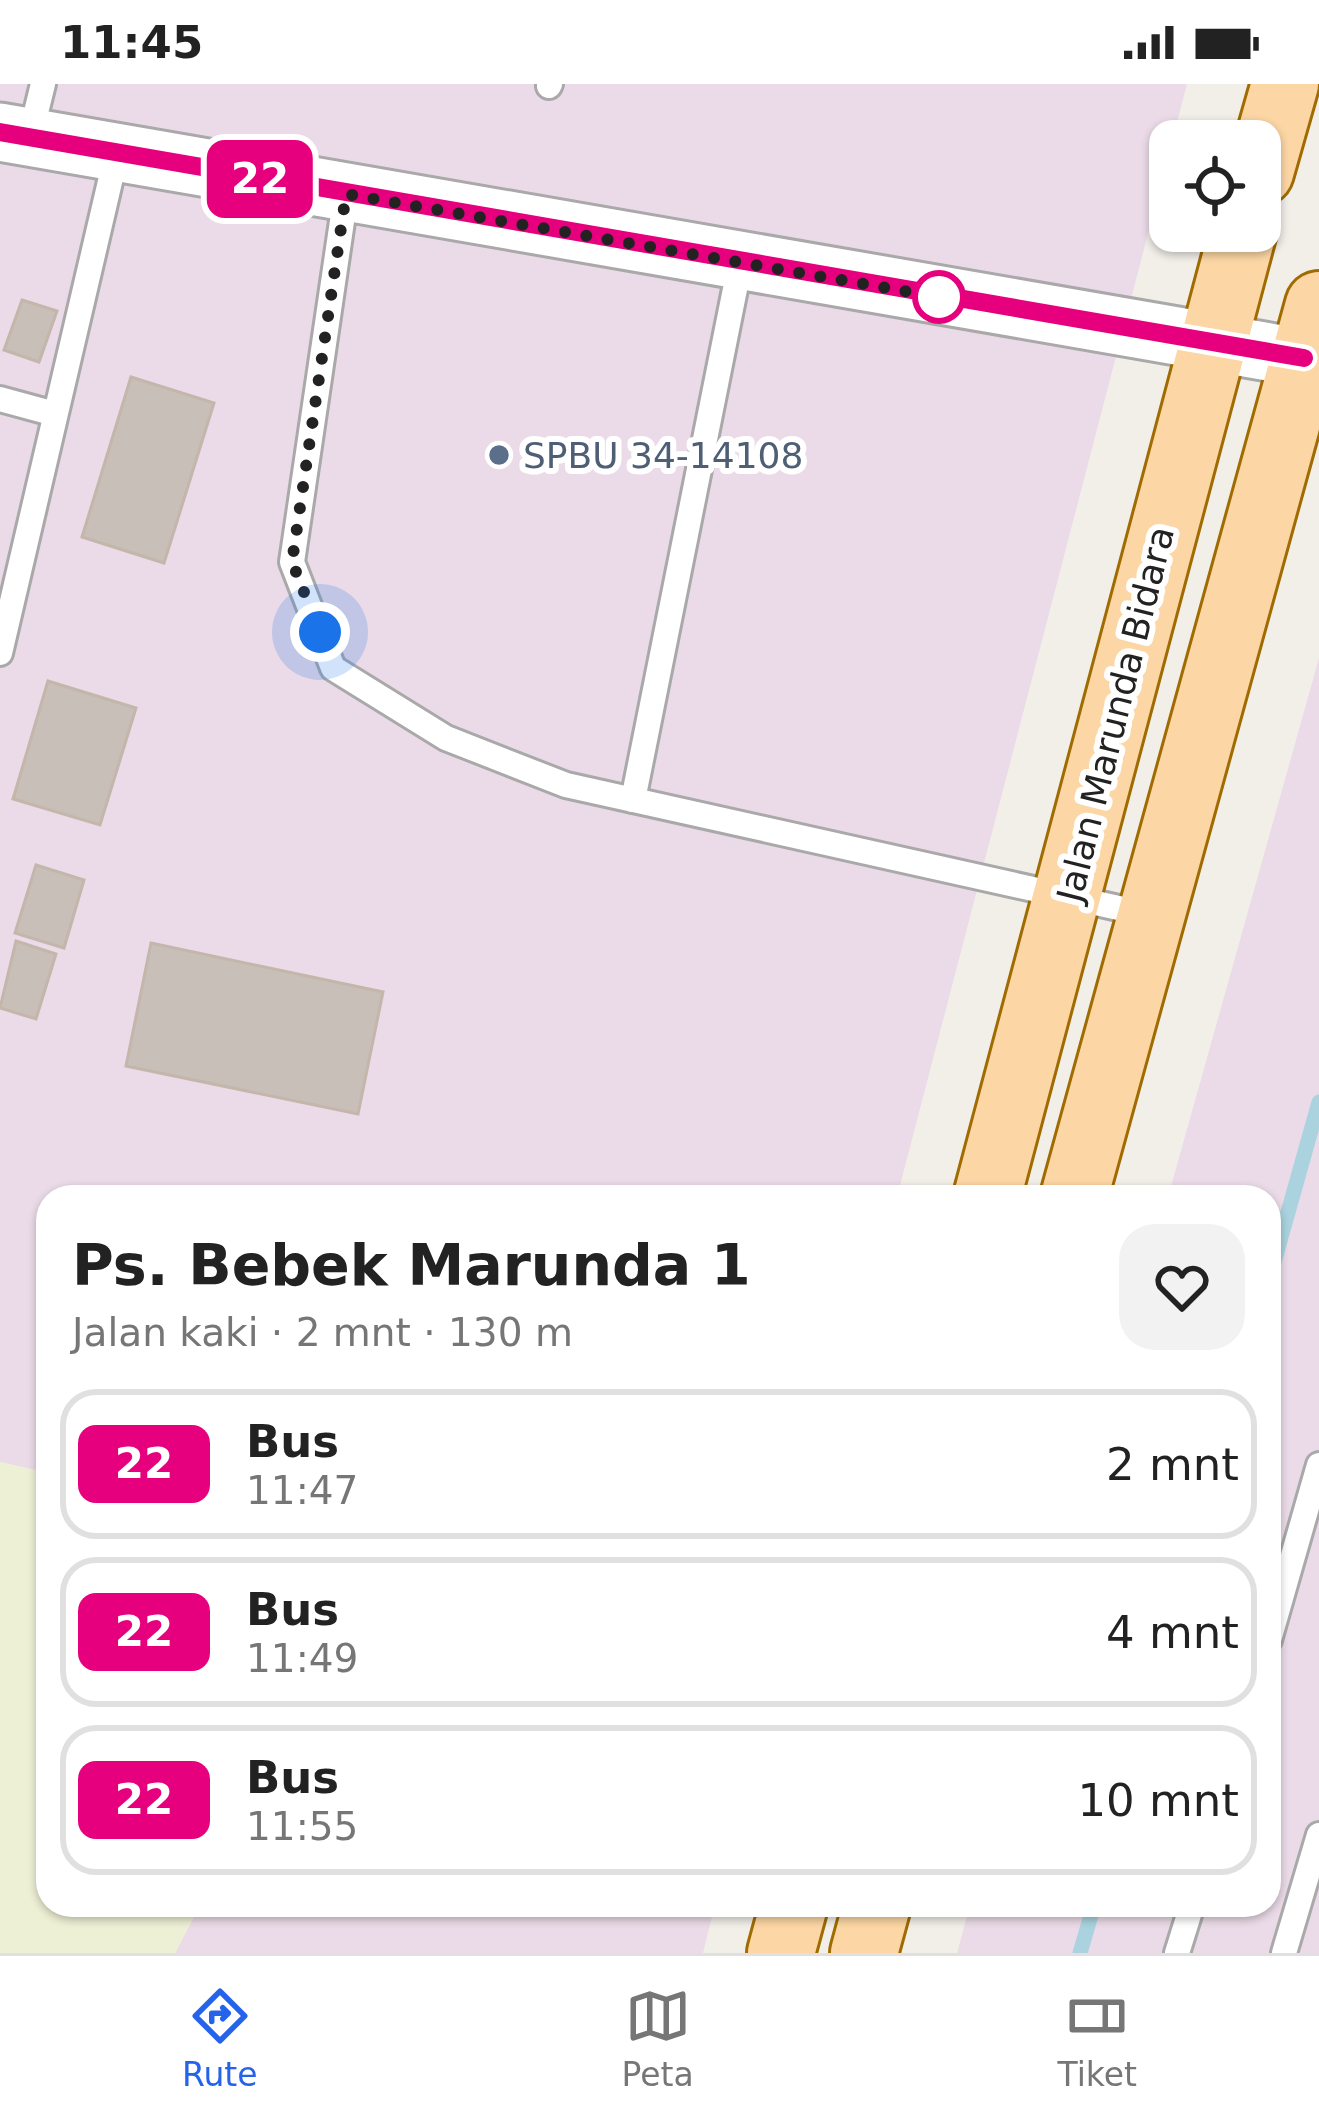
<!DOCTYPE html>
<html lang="id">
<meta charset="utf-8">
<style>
body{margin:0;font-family:"DejaVu Sans",sans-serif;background:#f2f2f2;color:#222;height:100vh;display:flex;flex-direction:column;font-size:45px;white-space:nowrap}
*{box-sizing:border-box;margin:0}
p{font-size:39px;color:#767676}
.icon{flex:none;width:66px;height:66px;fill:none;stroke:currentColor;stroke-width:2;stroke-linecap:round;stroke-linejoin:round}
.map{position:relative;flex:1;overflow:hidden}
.side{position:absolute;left:36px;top:1101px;width:1245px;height:732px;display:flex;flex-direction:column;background:#fff;border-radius:36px;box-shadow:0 3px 9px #0004}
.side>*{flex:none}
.badge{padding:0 24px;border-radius:18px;font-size:42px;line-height:78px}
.fabs{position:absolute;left:1149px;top:36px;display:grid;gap:24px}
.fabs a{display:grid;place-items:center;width:132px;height:132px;border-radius:24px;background:#fff;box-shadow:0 3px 9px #0004;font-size:60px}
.you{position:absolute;width:60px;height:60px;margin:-30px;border:9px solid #fff;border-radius:50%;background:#1a73e8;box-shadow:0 0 0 18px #1a73e833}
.map>.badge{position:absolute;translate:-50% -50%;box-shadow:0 0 0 6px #fff}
.round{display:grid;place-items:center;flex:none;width:126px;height:126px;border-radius:36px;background:#f2f2f2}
.headline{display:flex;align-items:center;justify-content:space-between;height:204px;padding:0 36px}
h1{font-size:57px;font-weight:700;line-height:90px}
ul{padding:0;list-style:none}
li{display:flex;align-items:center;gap:36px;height:150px;margin:0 24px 18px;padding:0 12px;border:6px solid #e0e0e0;border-radius:36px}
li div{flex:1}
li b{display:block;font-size:45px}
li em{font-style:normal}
li .badge{min-width:132px;font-weight:700;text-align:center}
.status{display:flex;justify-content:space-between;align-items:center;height:84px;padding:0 60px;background:#fff;direction:ltr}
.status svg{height:33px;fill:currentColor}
.tab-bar{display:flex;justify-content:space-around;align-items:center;height:168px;border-top:3px solid #e0e0e0;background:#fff;font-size:33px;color:#767676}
.tab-bar a{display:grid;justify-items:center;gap:6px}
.tab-bar .on{color:#2563eb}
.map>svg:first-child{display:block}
.industrial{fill:#ebdbe8}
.farmland{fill:#eef0d5}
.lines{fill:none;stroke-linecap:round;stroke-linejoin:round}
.stream{stroke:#aad3df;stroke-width:15}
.building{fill:#c7bfb8;stroke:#c4b6ab;stroke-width:3}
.service-casing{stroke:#a9a9a9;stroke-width:30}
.tertiary-casing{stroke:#a9a9a9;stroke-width:63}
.primary-casing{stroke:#a06b00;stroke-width:72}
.service{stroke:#fff;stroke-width:24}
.tertiary{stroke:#fff;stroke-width:57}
.primary{stroke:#fcd6a4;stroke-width:66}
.line-casing{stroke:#fff;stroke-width:27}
.line{stroke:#e6007e;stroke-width:18}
.walk{stroke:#222;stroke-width:12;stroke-dasharray:0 21.6}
.stop-dot{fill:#fff;stroke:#e6007e;stroke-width:6}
.service-dot{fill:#5c6f8a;stroke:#fff;stroke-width:4.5}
.labels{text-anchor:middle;stroke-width:12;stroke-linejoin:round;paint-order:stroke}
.service-label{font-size:36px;fill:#4e5e75;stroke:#fff;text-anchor:start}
.street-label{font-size:36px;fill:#222;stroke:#fff}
</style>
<div class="status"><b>11:45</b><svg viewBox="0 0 49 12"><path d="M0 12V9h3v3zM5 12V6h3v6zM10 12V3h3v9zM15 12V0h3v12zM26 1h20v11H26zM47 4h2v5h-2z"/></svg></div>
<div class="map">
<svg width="1319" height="1869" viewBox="0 0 1319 1869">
<rect width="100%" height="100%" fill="#f2efe9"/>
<g class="industrial">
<polygon points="0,0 1187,0 897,1113 48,1113 48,1389 0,1378"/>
<polygon points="1319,574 1319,1869 957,1869 970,1821 1269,1821 1269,1113 1168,1113"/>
<polygon points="200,1821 715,1821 703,1869 175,1869"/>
</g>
<polygon class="farmland" points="0,1378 48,1389 48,1821 200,1821 175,1869 0,1869"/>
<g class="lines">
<g class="stream">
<polyline points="1269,1196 1319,1018"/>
<polyline points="1080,1869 1094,1821"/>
</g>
</g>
<g class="building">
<polygon points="22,216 57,227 39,278 4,266"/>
<polygon points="131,293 214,319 164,479 82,453"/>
<polygon points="48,597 136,624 100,741 13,715"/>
<polygon points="36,781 84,796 64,864 15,849"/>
<polygon points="16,857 56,870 36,935 0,924"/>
<polygon points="151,859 383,908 358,1030 126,982"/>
</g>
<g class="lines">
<g class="service-casing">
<g id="service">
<polyline points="549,2 550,0"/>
<polyline points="30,53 43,0"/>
<polyline points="346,110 292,478 333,584 446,654 566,701 1150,831"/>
<polyline points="0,315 55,330"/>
<polyline points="0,569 116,72"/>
<polyline points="633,716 740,180"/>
<polyline points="1269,1556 1319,1381"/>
<polyline points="1177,1869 1192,1821"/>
<polyline points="1284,1869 1319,1751"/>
</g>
</g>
<g class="tertiary-casing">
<polyline id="tertiary" points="0,48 1304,274"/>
</g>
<g class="primary-casing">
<g id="primary">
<polyline points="1260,88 1285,0"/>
<polyline points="987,1113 1243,147"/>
<polyline points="1074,1113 1319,221"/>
<polyline points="781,1869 794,1821"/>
<polyline points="864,1869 877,1821"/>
</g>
</g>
<use href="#service" class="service"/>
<use href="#tertiary" class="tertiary"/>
<use href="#primary" class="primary"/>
</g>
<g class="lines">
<g class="line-casing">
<polyline id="line" points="0,48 1304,274"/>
</g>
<use href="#line" class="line"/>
<polyline class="walk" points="320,548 292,478 346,110 939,213"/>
</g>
<circle class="stop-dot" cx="939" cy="213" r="24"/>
<circle class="service-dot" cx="499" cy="371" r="12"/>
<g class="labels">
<g class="service-label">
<text x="523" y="384">SPBU 34-14108</text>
</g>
<g class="street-label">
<text transform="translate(1115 630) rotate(-76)" y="13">Jalan Marunda Bidara</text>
</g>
</g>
</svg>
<div class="fabs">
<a><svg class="icon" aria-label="locate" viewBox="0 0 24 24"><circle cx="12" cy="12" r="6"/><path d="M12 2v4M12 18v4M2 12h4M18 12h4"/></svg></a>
</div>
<div class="you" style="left:320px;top:548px"></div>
<b class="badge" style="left:260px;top:95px;background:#e6007e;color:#fff">22</b>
<section class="side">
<div class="headline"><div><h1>Ps. Bebek Marunda 1</h1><p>Jalan kaki · 2 mnt · 130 m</p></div><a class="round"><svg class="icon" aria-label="heart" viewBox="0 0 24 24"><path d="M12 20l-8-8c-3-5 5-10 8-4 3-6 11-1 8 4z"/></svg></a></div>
<ul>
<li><span class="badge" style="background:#e6007e;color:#fff">22</span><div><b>Bus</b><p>11:47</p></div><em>2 mnt</em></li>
<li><span class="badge" style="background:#e6007e;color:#fff">22</span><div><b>Bus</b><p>11:49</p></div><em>4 mnt</em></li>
<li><span class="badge" style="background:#e6007e;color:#fff">22</span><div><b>Bus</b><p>11:55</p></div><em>10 mnt</em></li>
</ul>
</section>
</div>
<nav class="tab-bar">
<a class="on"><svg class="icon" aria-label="directions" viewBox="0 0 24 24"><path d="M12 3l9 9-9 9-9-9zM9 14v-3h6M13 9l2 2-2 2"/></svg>Rute</a>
<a><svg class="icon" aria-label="map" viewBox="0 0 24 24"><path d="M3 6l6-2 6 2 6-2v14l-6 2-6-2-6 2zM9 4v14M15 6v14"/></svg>Peta</a>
<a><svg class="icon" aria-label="tickets" viewBox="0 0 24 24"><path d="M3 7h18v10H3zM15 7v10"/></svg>Tiket</a>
</nav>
